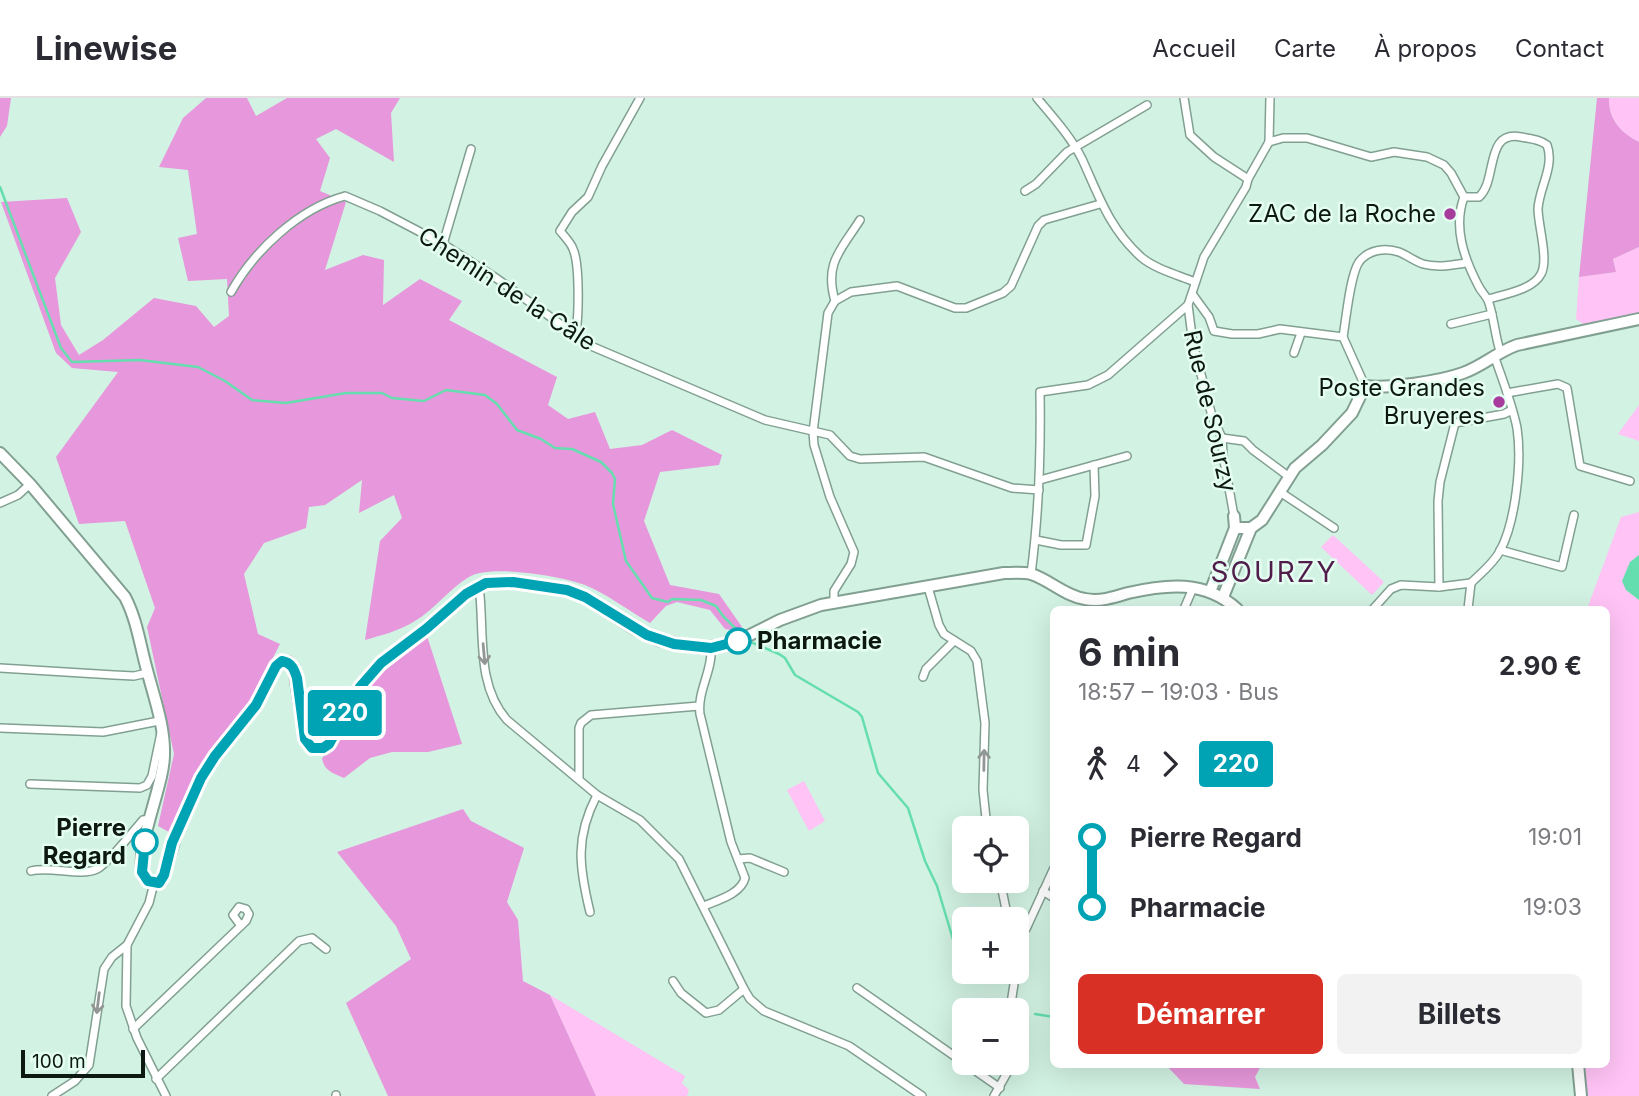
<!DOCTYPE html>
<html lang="fr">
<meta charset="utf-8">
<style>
body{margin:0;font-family:Inter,sans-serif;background:#f2f2f3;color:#2b2b33;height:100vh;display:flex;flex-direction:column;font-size:26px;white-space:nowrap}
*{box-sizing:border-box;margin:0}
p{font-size:23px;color:#7c7c81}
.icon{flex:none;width:38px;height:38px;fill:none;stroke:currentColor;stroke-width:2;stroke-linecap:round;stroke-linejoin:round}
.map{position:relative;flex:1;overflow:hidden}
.details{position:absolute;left:1050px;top:508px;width:560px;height:462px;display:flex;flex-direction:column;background:#fff;border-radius:10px;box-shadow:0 7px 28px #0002}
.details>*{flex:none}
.badge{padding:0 14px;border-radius:5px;font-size:24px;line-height:46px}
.tools{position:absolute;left:952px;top:718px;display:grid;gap:14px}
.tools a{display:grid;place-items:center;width:77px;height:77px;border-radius:10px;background:#fff;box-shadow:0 7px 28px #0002;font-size:35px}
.scale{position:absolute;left:21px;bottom:18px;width:124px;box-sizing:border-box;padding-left:7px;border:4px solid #0d1813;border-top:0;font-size:19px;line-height:24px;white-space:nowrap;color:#0d1813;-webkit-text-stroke:5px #e4fef1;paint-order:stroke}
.map>.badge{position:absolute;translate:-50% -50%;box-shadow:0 0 0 4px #fff}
.legs{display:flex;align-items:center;gap:10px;height:77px;padding:0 28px;font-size:23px}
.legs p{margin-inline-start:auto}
.summary{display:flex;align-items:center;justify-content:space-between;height:119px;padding:0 28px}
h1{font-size:38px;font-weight:700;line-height:52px}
.cta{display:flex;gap:14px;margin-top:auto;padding:14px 28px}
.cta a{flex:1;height:80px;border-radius:10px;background:#d93025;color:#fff;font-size:28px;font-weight:700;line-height:80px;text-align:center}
.cta a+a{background:#f2f2f3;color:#2b2b33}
ul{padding:0 28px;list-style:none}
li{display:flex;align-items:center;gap:24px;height:70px;font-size:26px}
li i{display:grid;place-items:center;width:10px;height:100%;margin:0 9px;background:currentColor}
li i::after{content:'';width:18px;height:18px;margin:-9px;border:5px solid;border-radius:50%;background:#fff}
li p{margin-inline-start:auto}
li:first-child i{background:linear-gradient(#0000 50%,currentColor 0)}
li:last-child i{background:linear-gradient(currentColor 50%,#0000 0)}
header{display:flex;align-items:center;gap:42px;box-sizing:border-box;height:98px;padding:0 35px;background:#fff;border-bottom:2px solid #e1e1e2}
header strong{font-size:33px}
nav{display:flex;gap:38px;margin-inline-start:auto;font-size:24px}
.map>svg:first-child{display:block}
.green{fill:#ffc3f5}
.forest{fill:#e797db}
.water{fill:#65deaf}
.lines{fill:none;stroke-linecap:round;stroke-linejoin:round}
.stream{stroke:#65deaf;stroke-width:2.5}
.street-casing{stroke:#82a092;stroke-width:10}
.secondary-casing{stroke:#82a092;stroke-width:14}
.street{stroke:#fff;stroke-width:7}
.secondary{stroke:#fff;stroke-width:10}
.oneway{stroke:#929795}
.line-1-casing{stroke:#fff;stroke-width:16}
.line-1{stroke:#00a3b4;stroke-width:10}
.poi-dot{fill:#a83c9d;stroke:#e4fef1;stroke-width:2.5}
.stop-1-dot{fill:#fff;stroke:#00a3b4;stroke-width:3.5}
.labels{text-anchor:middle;stroke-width:5;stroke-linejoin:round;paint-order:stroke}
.poi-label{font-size:24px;fill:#0d1813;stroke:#e4fef1;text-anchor:end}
.street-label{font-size:24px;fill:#0d1813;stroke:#e4fef1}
.stop-label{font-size:24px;font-weight:bold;fill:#0d1813;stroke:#e4fef1;text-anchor:start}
.quarter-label{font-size:28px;letter-spacing:2px;fill:#511d4b;stroke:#e4fef1}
</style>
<header>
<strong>Linewise</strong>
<nav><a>Accueil</a><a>Carte</a><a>À propos</a><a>Contact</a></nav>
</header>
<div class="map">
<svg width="1639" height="998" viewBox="0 0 1639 998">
<rect width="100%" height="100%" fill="#d2f2e3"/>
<g class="green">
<path d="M1609,0h30v44c-18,-9 -31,-23 -30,-44z"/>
<polygon points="1639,149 1639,215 1586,228 1576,221 1579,179 1616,174 1613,161"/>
<polygon points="1639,307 1639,343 1618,336"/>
<polygon points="1639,414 1639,457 1630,464 1626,492 1639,502 1639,998 1586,998 1581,966 1606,966 1606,511 1587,511 1621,419"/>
<polygon points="1333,437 1384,484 1372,497 1321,449"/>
<polygon points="804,683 825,723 809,733 787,692"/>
<polygon points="550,897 685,978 682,985 689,992 687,998 596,998"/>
</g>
<g class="forest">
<polygon points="0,0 11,0 7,28 0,39"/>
<path d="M206,0h41l9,18 31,-18h113l-9,15 3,49 -58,-33 -20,10 14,19 -10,33 26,11 -21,68 38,-15 21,5 -1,45 37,-26 42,22 -13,19 108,57 -9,28 20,14 27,-7 15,37 32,-4 30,-15 50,25 -3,10 -59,7 -16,49 26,64 49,9 23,33 -4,4 -13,-2 -15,-19 -33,-8 -11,4 -16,17c-21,-12 -43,-29 -65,-38 -24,-9 -94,-21 -116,-8 -20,12 -34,32 -54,44 -16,10 -33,14 -50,19l15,-99 22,-23 -8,-23 -35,18 3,-33 -37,25 -16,2 -3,21 -42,15 -20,31 14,60 22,10 -26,51 -46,59 -39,78 -11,-6 16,-72 -27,-127 8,-19 -30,-87 -46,3 -23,-67 62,-85 -46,-4 -16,-15 -55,-151 66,-4 14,34 -26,46 6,47 18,30 24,-15 51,-42 42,8 18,21 15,-11 -2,-37 -39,2 -10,-43 19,-4 -9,-64 -29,-3 24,-49z"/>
<path d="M1597,0h12c-1,21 12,35 30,44v105l-26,12 3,13 -37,5z"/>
<path d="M427,538l35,108 -34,8h-36l-22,6 -26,20c-11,-5 -20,-7 -22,-20l13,-12 36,-64z"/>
<polygon points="463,711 471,723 524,750 507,804 518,822 523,883 550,897 596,998 388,998 346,905 411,861 396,828 337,754"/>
<polygon points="1165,966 1262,966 1255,979 1260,991 1184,986"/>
</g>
<polygon class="water" points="1639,457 1639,502 1626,492 1622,483 1630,464"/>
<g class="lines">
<g class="stream">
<polyline points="0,89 61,250 72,264 140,262 198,269 225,283 252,302 286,305 346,295 382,295 392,300 424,303 446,292 485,297 497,306 517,332 541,341 555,350 572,351 601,364 612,375 615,381 613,406 626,463 652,500 668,504 672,501 701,502 716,508 723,518 743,538"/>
<polyline points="748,543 779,556 785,560 795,577 858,614 862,619 878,675 908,710 925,763 937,788 961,868"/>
<polyline points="1035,916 1054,919"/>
</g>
<g class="street-casing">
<g id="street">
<path d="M1037,0c16,19 34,39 45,61 17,37 27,69 59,98 14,12 37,18 54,25"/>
<path d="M1269,44l14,-4h24l64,19 23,-5 33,5 17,8 7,8 13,24c-11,30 0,61 14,88 3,7 9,11 11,18 5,16 6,32 11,48"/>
<polyline points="1248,81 1269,44 1270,0"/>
<polyline points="1025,93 1036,86 1067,54 1147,7"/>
<path d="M1464,99h15c19,-17 5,-67 42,-60 10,2 18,2 26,8 8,21 -8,43 -9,64 0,16 11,51 3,65 -8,16 -37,20 -52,25"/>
<polyline points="443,146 471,51"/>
<path d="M231,194c23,-41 67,-83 114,-96l35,15 63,33 53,34 95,68 174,74 65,15 20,21 10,3 64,-2 88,31 27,2"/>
<polyline points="1193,197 1209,219 1214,233 1232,236 1258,236 1280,231 1343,239 1365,288"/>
<path d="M835,203c-11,-38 6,-51 25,-81"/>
<polyline points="1188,207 1193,246 1212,318 1222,340 1223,357 1234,418"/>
<polyline points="1451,226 1492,216"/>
<path d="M575,239c4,-17 5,-73 -2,-88 -2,-6 -9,-13 -13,-18l12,-19 16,-15 14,-31 38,-68"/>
<path d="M1343,239c3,-17 7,-62 16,-75 9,-12 26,-15 40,-10 8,3 15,9 24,12 14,4 29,1 43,-1"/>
<polyline points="1294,255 1301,235"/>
<polyline points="1507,295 1558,286 1567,290 1580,368 1630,383"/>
<polyline points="1222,340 1244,343 1253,352 1288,378"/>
<polyline points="1040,382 1127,358"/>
<polyline points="1280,394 1334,430"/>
<polyline points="0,405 18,397 30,386"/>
<polyline points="1036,442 1061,447 1086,447 1095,398 1094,367"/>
<polyline points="1500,452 1562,469 1574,417"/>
<path d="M1031,476c8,-61 10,-121 9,-182l48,-7 20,-10 80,-70 16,-48 42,-70 2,-8 -34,-22 -24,-22 -6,-37"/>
<path d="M1471,485c10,-10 22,-19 29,-32 16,-30 22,-90 17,-123 -5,-25 -15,-49 -23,-73"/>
<path d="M479,488c6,44 -4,98 28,134l90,75 43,25 39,39 65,130 6,10 14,12 85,35 73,50"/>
<polyline points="928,489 939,527 944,536 971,553 977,563 985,625 983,692 987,730"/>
<polyline points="1439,489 1438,403 1440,384 1455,325 1504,316 1512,312"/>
<polyline points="834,504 834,493 851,466 854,454 830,399 814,347 813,334 828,215 835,203 851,194 897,188 955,210 966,210 1003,195 1011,188 1038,128 1044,122 1100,106"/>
<polyline points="1184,511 1193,490"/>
<polyline points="1373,511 1391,491 1401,487 1439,489 1471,485 1468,511"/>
<polyline points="0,570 114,577 134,578 147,575"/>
<polyline points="923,579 926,571 954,543"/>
<polyline points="0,630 103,634 159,623"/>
<polyline points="579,680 579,630 581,625 591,617 699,608"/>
<polyline points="30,686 140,690 147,687 152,678 161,635"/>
<polyline points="738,761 750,760 784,774"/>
<path d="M31,773c20,-5 49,6 66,-2 11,-5 37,-39 46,-49l7,-1"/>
<polyline points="1000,782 1008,821"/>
<polyline points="154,785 149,805 127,847 126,908 137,940 166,998"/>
<polyline points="1043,793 1054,800"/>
<path d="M704,808c14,-6 37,-12 41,-28l-14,-36 -31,-128c-3,-23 13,-44 11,-66"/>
<path d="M590,814c-11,-45 -15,-75 7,-117"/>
<polyline points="1017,834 1026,831 1054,770"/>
<polyline points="1017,858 1017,866"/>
<polyline points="673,883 681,895 706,915 719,912 744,891"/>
<polyline points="857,890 1000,990"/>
<polyline points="1010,912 1016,873"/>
<polyline points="133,931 246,823 249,816 246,811 239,809 233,817 241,828"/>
<polyline points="156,981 299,843 312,840 326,851"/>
<polyline points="336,997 336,998"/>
<polyline points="52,998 75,983 89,967 104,871 112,859 127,847"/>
<polyline points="994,998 1007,975 1009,964"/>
</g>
</g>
<g class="secondary-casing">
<g id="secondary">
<path d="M0,355l30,31 95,113c12,23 15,48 22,73 7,27 18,57 17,85 0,32 -31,94 -20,122l10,6h5l5,-8 14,-47 23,-50 13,-22 42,-51 20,-39 6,-5 6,1 6,6 11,71 7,9 11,1 6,-5 31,-57 21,-24 45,-34 40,-35 20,-11 27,-1 54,8 18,7 50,32 23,11 44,8 30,-4 48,-24 41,-15 183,-32c8,0 19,-1 27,1 19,6 34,22 54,25 15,3 30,-2 43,-6 39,-9 77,-13 109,16"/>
<path d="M1234,418l1,12h16l11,-8 33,-52 27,-23 30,-32 13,-27c23,3 76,-5 98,-13 20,-7 34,-21 54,-28l122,-26"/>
<polyline points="1210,494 1235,430"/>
<polyline points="1223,499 1251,430"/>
<polyline points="1578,966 1581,998"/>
</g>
</g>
<use href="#street" class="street"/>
<use href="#secondary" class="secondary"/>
</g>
<defs><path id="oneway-shaft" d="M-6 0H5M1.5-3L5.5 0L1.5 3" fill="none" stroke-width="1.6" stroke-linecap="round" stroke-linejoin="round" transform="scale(1.75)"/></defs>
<g class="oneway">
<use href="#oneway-shaft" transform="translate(484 556) rotate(85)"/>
<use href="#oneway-shaft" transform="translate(984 662) rotate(-89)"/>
<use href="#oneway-shaft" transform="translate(98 905) rotate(97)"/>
</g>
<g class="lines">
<g class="line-1-casing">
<path id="line-1" d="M145,744l-3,30 6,9 11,2 5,-8 8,-32 29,-65 14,-22 41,-51 20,-39 6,-5c10,2 12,8 15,17l8,61 7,9h11l6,-4 31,-57 21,-24 45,-34 40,-35 20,-11 27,-1 54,8 18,7 62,38 27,9 37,4 27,-7"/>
</g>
<use href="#line-1" class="line-1"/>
</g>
<g class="poi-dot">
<circle cx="1450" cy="116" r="7"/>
<circle cx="1499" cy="304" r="7"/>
</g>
<g class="stop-1-dot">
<circle cx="738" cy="543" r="12"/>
<circle cx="145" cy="744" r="12"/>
</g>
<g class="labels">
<g class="poi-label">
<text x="1436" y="124">ZAC de la Roche</text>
<text x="1485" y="298">Poste Grandes<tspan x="1485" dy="28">Bruyeres</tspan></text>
</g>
<g class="street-label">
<text transform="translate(507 191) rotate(33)" y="8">Chemin de la Câle</text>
<text transform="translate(1210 313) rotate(77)" y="8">Rue de Sourzy</text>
</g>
<g class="stop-label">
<text x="757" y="551">Pharmacie</text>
<text x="126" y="738" text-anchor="end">Pierre<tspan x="126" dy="28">Regard</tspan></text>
</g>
<g class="quarter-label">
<text x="1274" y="484">SOURZY</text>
</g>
</g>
</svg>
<div class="tools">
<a><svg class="icon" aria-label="locate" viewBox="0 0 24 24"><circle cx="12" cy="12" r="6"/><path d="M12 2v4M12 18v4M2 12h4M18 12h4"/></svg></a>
<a>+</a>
<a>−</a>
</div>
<div class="scale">100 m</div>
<b class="badge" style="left:345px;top:615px;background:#00a3b4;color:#fff">220</b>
<section class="details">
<div class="summary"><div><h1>6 min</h1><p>18:57 – 19:03 · Bus</p></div><b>2.90 €</b></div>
<div class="legs"><svg class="icon" aria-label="walk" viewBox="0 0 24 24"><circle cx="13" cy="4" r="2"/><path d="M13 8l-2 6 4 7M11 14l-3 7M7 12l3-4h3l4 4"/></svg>4<svg class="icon" aria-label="forward" viewBox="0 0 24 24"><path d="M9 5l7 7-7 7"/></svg><b class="badge" style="background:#00a3b4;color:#fff">220</b></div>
<ul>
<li><i style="color:#00a3b4"></i><b>Pierre Regard</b><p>19:01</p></li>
<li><i style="color:#00a3b4"></i><b>Pharmacie</b><p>19:03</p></li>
</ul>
<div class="cta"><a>Démarrer</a><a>Billets</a></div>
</section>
</div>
